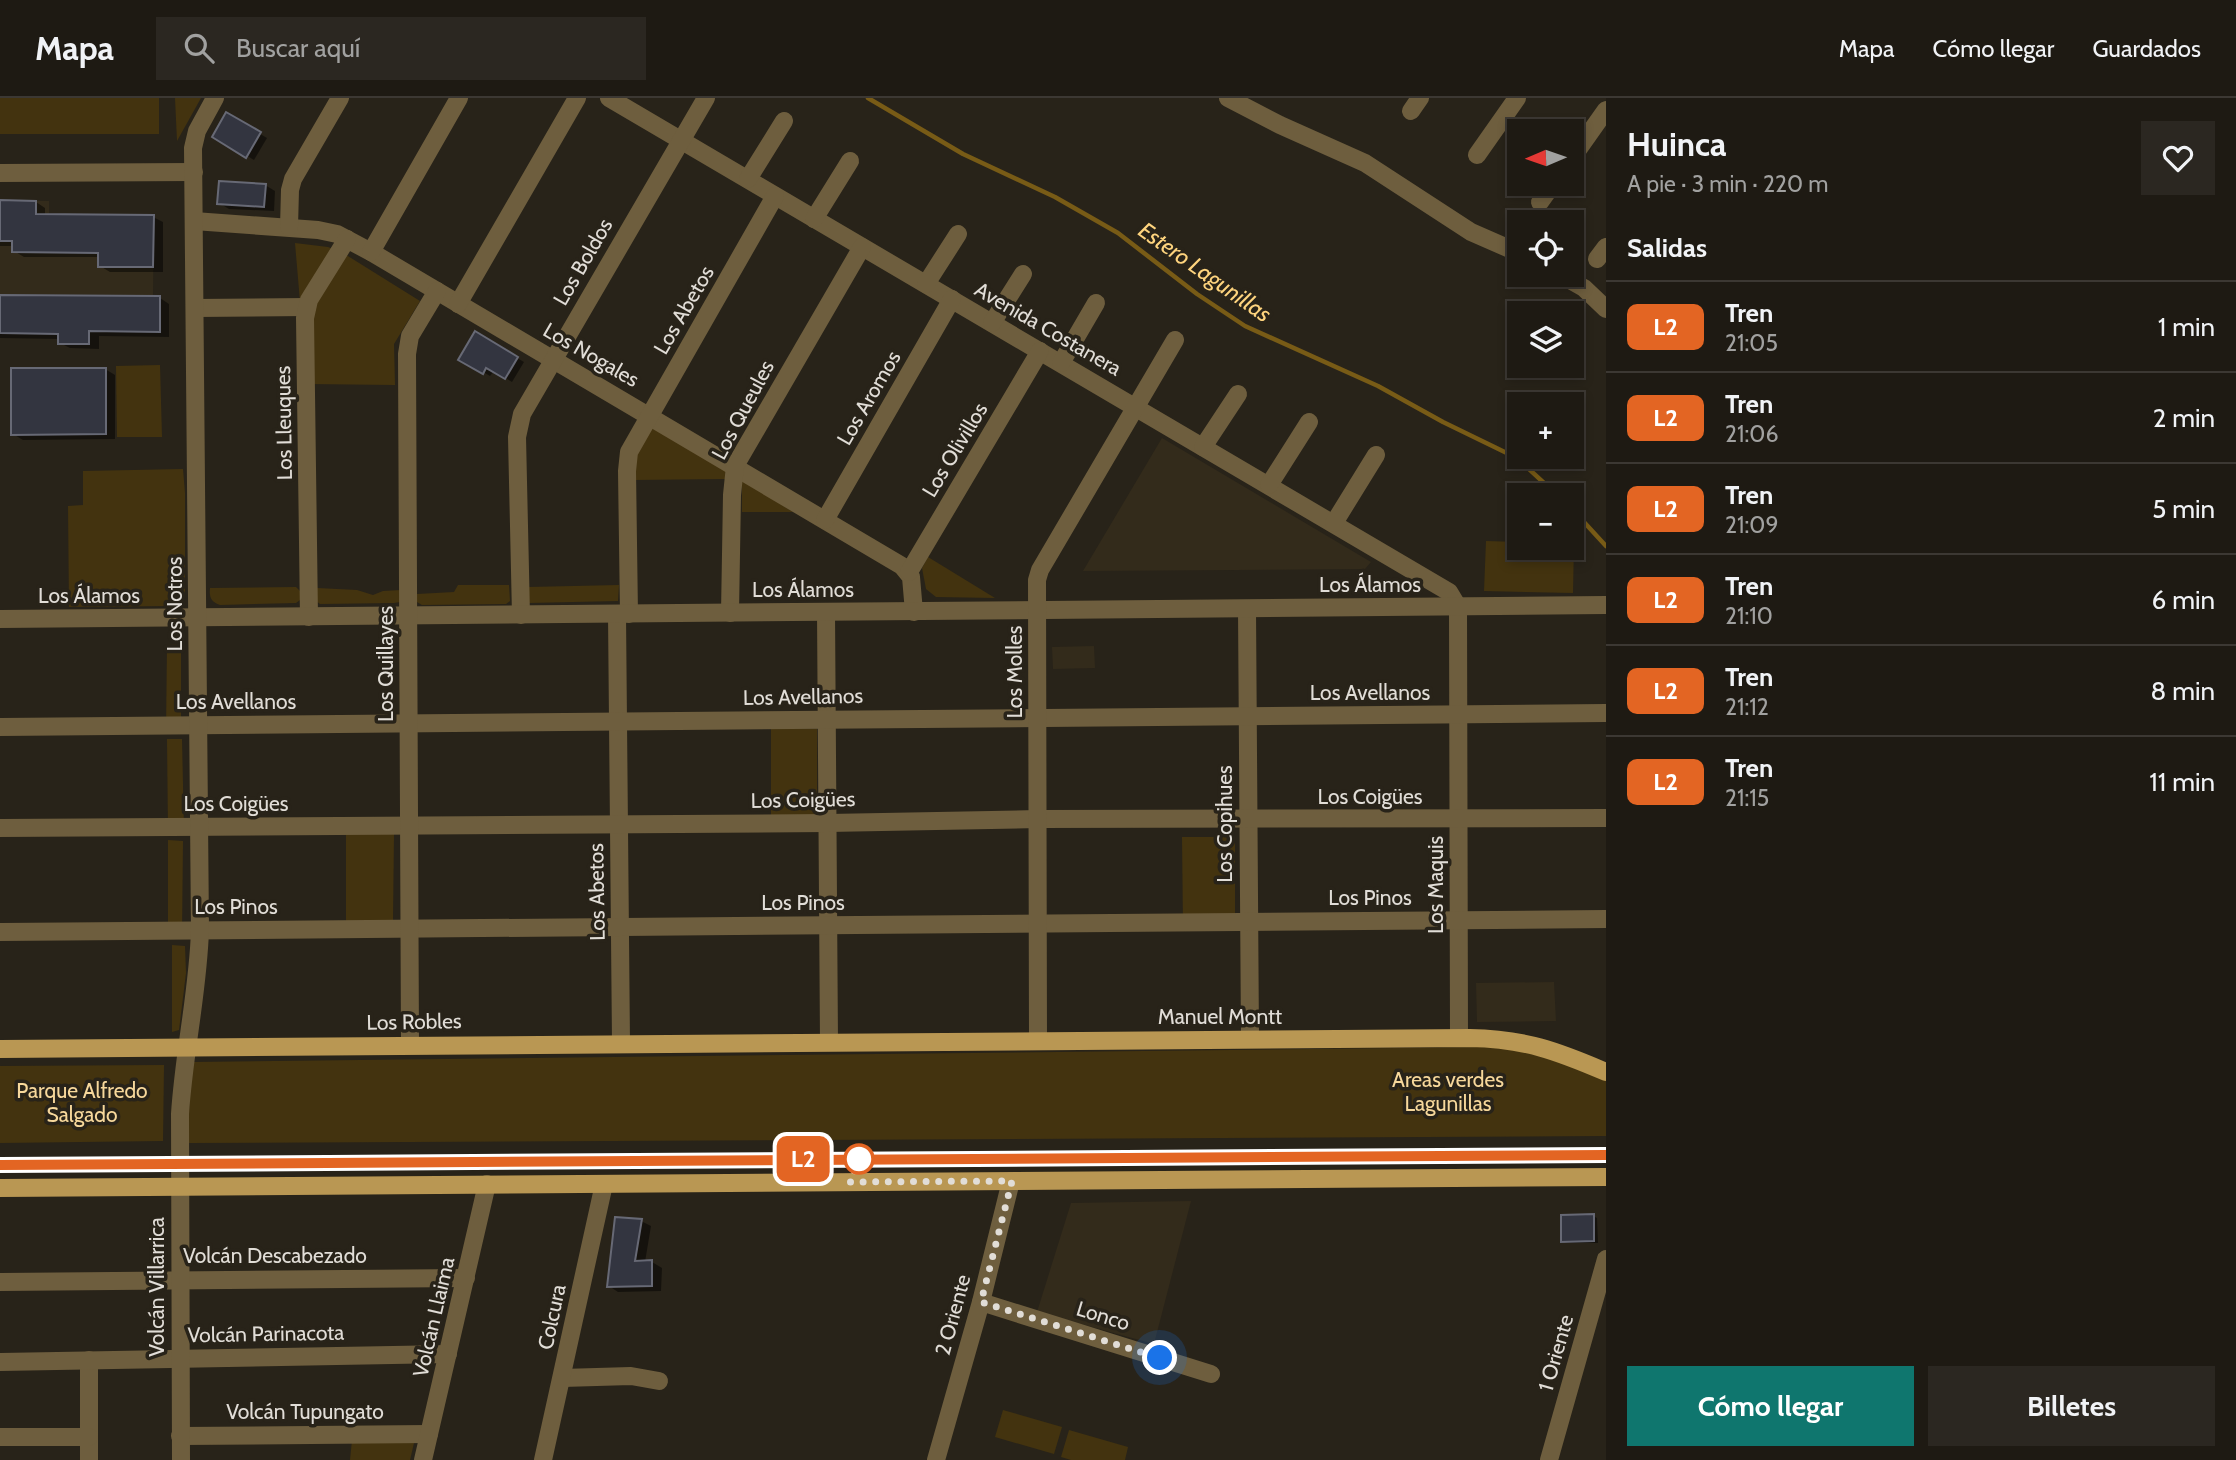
<!DOCTYPE html>
<html lang="es">
<meta charset="utf-8">
<style>
body{margin:0;font-family:Cabin,sans-serif;background:#2b2721;color:#f1f3f6;height:100vh;display:flex;flex-direction:column;font-size:26px;white-space:nowrap}
*{box-sizing:border-box;margin:0}
p{font-size:23px;color:#a1a1a0}
.icon{flex:none;width:38px;height:38px;fill:none;stroke:currentColor;stroke-width:2;stroke-linecap:round;stroke-linejoin:round}
.map{position:relative;flex:1;overflow:hidden}
.drawer{display:flex;flex-direction:column;background:#1e1a13;width:630px}
.drawer>*{flex:none}
.badge{padding:0 14px;border-radius:10px;font-size:24px;line-height:46px}
.needle{width:46px;rotate:268deg}
.fabs{position:absolute;left:1507px;top:21px;display:grid;gap:14px}
.fabs a{display:grid;place-items:center;width:77px;height:77px;border-radius:0px;background:#1e1a13;box-shadow:0 4px 10px #0003,0 0 0 2px #3c3833;font-size:35px}
.you{position:absolute;width:35px;height:35px;margin:-18px;border:5px solid #fff;border-radius:50%;background:#1a73e8;box-shadow:0 0 0 10px #1a73e833}
.map>.badge{position:absolute;translate:-50% -50%;box-shadow:0 0 0 4px #fff}
h2{padding:0 21px;font-size:26px;line-height:63px}
.round{display:grid;place-items:center;flex:none;width:74px;height:74px;border-radius:0px;background:#2b2721}
.head{display:flex;align-items:center;justify-content:space-between;height:119px;padding:0 21px}
h1{font-size:33px;font-weight:700;line-height:52px}
.cta{display:flex;gap:14px;margin-top:auto;padding:14px 21px}
.cta a{flex:1;height:80px;border-radius:0px;background:#0f766e;color:#fff;font-size:28px;font-weight:700;line-height:80px;text-align:center}
.cta a+a{background:#2b2721;color:#f1f3f6}
ul{padding:0;list-style:none}
li{display:flex;align-items:center;gap:21px;height:91px;padding:0 21px;border-top:2px solid #3c3833}
li div{flex:1}
li b{display:block;font-size:26px}
li em{font-style:normal}
li .badge{min-width:77px;font-weight:700;text-align:center}
header{display:flex;align-items:center;gap:42px;box-sizing:border-box;height:98px;padding:0 35px;background:#1e1a13;border-bottom:2px solid #3c3833}
header strong{font-size:33px}
nav{display:flex;gap:38px;margin-inline-start:auto;font-size:24px}
.search{width:490px;height:63px;background:#2b2721;display:flex;align-items:center;gap:18px;box-sizing:border-box;padding:0 24px;border-radius:0px;color:#a1a1a0;font-size:26px}
main{display:flex;flex:1;min-height:0}
.map>svg:first-child{display:block}
.built{fill:#332b1b}
.green{fill:#43330f}
.shadow{fill:#0007}
.lines{fill:none;stroke-linecap:round;stroke-linejoin:round}
.stream{stroke:#785b16;stroke-width:4.5}
.building{fill:#333540;stroke:#676975;stroke-width:2}
.minor{stroke:#6e5e3e;stroke-width:18}
.major{stroke:#b99753;stroke-width:18}
.rail{stroke:#a29e97;stroke-width:4.5;stroke-dasharray:12 12;stroke-linecap:butt}
.line-casing{stroke:#fff;stroke-width:16}
.line{stroke:#e36523;stroke-width:10}
.walk{stroke:#e1ddd7;stroke-width:7;stroke-dasharray:0 12.6}
.stop-dot{fill:#fff;stroke:#e36523;stroke-width:3.5}
.labels{text-anchor:middle;stroke-width:7;stroke-linejoin:round;paint-order:stroke}
.street-label{font-size:21px;fill:#e1ddd7;stroke:#282319}
.park-label{font-size:21px;fill:#f7d89b;stroke:#282319}
.water-label{font-size:23px;font-style:italic;fill:#fed47e;stroke:#282319}
</style>
<header>
<strong>Mapa</strong>
<div class="search"><svg class="icon" aria-label="search" viewBox="0 0 24 24"><circle cx="10" cy="10" r="6"/><path d="M15 15l6 6"/></svg>Buscar aquí</div>
<nav><a>Mapa</a><a>Cómo llegar</a><a>Guardados</a></nav>
</header>
<main>
<div class="map">
<svg width="1606" height="1362" viewBox="0 0 1606 1362">
<rect width="100%" height="100%" fill="#282319"/>
<g class="built">
<polygon points="0,102 49,103 49,117 154,117 153,197 0,196"/>
<polygon points="1162,340 1371,464 1365,471 1083,473"/>
<polygon points="1094,548 1095,570 1053,571 1052,549"/>
<polygon points="1554,884 1556,923 1477,924 1476,885"/>
<polygon points="1191,1103 1154,1246 1037,1214 1071,1105"/>
</g>
<g class="green">
<rect x="0" y="0" width="159" height="36"/>
<polygon points="175,0 201,0 177,43"/>
<polygon points="295,145 328,149 343,155 420,203 394,246 395,287 307,286"/>
<polygon points="160,267 162,339 117,339 116,268"/>
<polygon points="649,327 726,372 725,381 634,382 634,363"/>
<polygon points="183,371 185,395 185,500 181,504 172,508 69,509 68,408 83,407 83,373"/>
<polygon points="742,382 793,414 742,414"/>
<polygon points="1486,443 1519,444 1519,450 1572,450 1572,445 1574,445 1573,495 1484,493"/>
<polygon points="928,459 995,500 936,499 926,491 922,470"/>
<polygon points="458,487 509,487 510,503 506,506 422,507 417,504 417,496 454,494"/>
<polygon points="619,487 618,503 529,505 528,489"/>
<path d="M296,489l4,4v9l-4,3 -76,2c-9,-3 -11,-8 -10,-17z"/>
<polygon points="317,490 357,492 373,497 383,493 401,492 400,504 394,505 320,506 315,502"/>
<polygon points="181,546 181,633 166,634 167,547"/>
<rect x="771" y="631" width="46" height="88"/>
<polygon points="167,641 182,641 184,732 168,732"/>
<polygon points="346,735 394,735 393,822 346,823"/>
<polygon points="1182,739 1235,739 1235,829 1183,829"/>
<polygon points="168,742 183,743 182,837 168,837"/>
<polygon points="172,847 185,848 186,875 179,932 172,934"/>
<path d="M1480,949c47,1 83,16 126,33v56l-1419,7 5,-81z"/>
<polygon points="164,967 163,1043 0,1045 0,968"/>
<polygon points="1003,1312 1062,1329 1054,1356 995,1339"/>
<polygon points="1069,1332 1128,1349 1125,1362 1071,1362 1061,1359"/>
<polygon points="409,1340 414,1345 410,1362 350,1362 352,1342"/>
</g>
<g class="shadow">
<polygon points="227,16 267,40 254,62 214,38"/>
<polygon points="265,87 275,93 274,113 229,111 219,105"/>
<polygon points="0,104 36,104 45,110 45,118 153,119 163,124 163,174 110,174 100,168 100,159 24,159 14,153 14,148 0,148"/>
<polygon points="0,198 160,200 169,206 169,239 99,238 99,251 70,250 60,245 60,241 0,240"/>
<polygon points="476,236 524,264 512,284 494,273 490,278 461,261"/>
<polygon points="105,271 115,277 115,341 23,342 13,336"/>
<polygon points="1593,1118 1597,1120 1598,1145 1567,1145 1563,1143"/>
<polygon points="641,1123 651,1128 645,1164 652,1164 662,1170 661,1193 618,1194 609,1188"/>
</g>
<g class="lines">
<g class="stream">
<polyline points="868,0 963,56 1055,99 1118,135 1197,196 1245,228 1378,288 1443,324 1517,360 1557,397"/>
<polyline points="1572,411 1606,448"/>
</g>
</g>
<g class="building">
<polygon points="226,14 261,34 246,60 212,39"/>
<polygon points="219,83 266,86 264,109 217,106"/>
<polygon points="0,102 36,103 36,116 154,117 153,169 98,169 98,155 12,154 12,143 0,143"/>
<polygon points="0,197 160,198 160,234 89,233 89,246 58,246 58,236 0,235"/>
<polygon points="475,233 518,259 505,281 486,270 483,276 458,262"/>
<polygon points="11,270 106,270 106,336 11,337"/>
<polygon points="1594,1116 1594,1143 1561,1144 1561,1117"/>
<polygon points="615,1119 642,1121 635,1163 652,1162 652,1188 607,1189"/>
</g>
<g class="lines">
<g class="minor">
<polyline points="609,0 1449,494 1458,509 1459,940"/>
<polyline points="1228,0 1280,27 1365,65 1471,134 1519,155"/>
<polyline points="1411,13 1420,0"/>
<polyline points="1477,57 1517,0"/>
<polyline points="1572,60 1606,12"/>
<polyline points="0,75 194,74"/>
<polyline points="748,81 784,23"/>
<polyline points="1540,104 1553,86"/>
<polyline points="814,121 850,63"/>
<polyline points="194,123 318,132 337,136 371,154 902,468 911,479 914,514"/>
<polyline points="289,129 290,92 293,81 340,0"/>
<polyline points="371,154 459,0"/>
<polyline points="1597,161 1606,149"/>
<polyline points="1561,177 1584,190 1606,211"/>
<polyline points="926,186 958,136"/>
<polyline points="458,206 577,0"/>
<polyline points="195,210 307,209"/>
<polyline points="992,225 1023,176"/>
<polyline points="1061,265 1096,205"/>
<polyline points="1203,349 1238,296"/>
<polyline points="1269,387 1309,324"/>
<polyline points="825,422 952,201"/>
<polyline points="1334,425 1376,357"/>
<polyline points="909,474 1040,253"/>
<polyline points="1247,511 1250,941"/>
<polyline points="826,514 829,944"/>
<polyline points="730,515 732,397 735,368 862,149"/>
<polyline points="617,516 621,945"/>
<polyline points="629,516 627,373 629,354 775,98"/>
<polyline points="521,517 517,339 522,316 706,0"/>
<polyline points="309,519 305,220 309,202 347,141"/>
<polyline points="0,521 1606,507"/>
<polyline points="0,629 1606,615"/>
<polyline points="0,730 828,725 1038,721 1606,720"/>
<polyline points="0,834 1606,821"/>
<polyline points="1038,942 1037,482 1040,472 1175,242"/>
<polyline points="410,947 407,256 410,238 437,193"/>
<polyline points="0,1184 466,1180"/>
<polyline points="981,1204 1211,1276"/>
<polyline points="89,1262 89,1362"/>
<polyline points="0,1264 448,1256"/>
<polyline points="562,1280 631,1278 659,1283"/>
<polyline points="180,1338 429,1336"/>
<polyline points="0,1339 89,1339"/>
<path d="M181,1362l-1,-346c4,-63 18,-121 20,-184l-7,-782 4,-17 18,-33"/>
<polyline points="423,1362 487,1086"/>
<polyline points="543,1362 604,1086"/>
<polyline points="936,1362 981,1204 1011,1083"/>
<polyline points="1549,1362 1606,1161"/>
</g>
<g class="major">
<path d="M0,951l1470,-11c55,1 87,13 136,34"/>
<polyline points="0,1090 1606,1079"/>
</g>
<polyline class="rail" points="0,1067 1606,1057"/>
</g>
<g class="lines">
<g class="line-casing">
<polyline id="line" points="0,1067 1606,1057"/>
</g>
<use href="#line" class="line"/>
<polyline class="walk" points="859,1061 850,1084 1012,1083 981,1204 1160,1260"/>
</g>
<circle class="stop-dot" cx="859" cy="1061" r="14"/>
<g class="labels">
<g class="street-label">
<text transform="translate(583 164) rotate(-60)" y="7">Los Boldos</text>
<text transform="translate(684 212) rotate(-60)" y="7">Los Abetos</text>
<text transform="translate(1048 231) rotate(30)" y="7">Avenida Costanera</text>
<text transform="translate(591 257) rotate(30)" y="7">Los Nogales</text>
<text transform="translate(869 300) rotate(-60)" y="7">Los Aromos</text>
<text transform="translate(743 312) rotate(-62)" y="7">Los Queules</text>
<text transform="translate(284 325) rotate(-91)" y="7">Los Lleuques</text>
<text transform="translate(955 352) rotate(-59)" y="7">Los Olivillos</text>
<text x="1370" y="494">Los Álamos</text>
<text x="803" y="499">Los Álamos</text>
<text x="89" y="505">Los Álamos</text>
<text transform="translate(175 506) rotate(-90)" y="7">Los Notros</text>
<text transform="translate(386 566) rotate(-90)" y="7">Los Quillayes</text>
<text transform="translate(1015 574) rotate(-90)" y="7">Los Molles</text>
<text x="1370" y="602">Los Avellanos</text>
<text transform="translate(803 599) rotate(-1)" y="7">Los Avellanos</text>
<text x="236" y="611">Los Avellanos</text>
<text x="1370" y="706">Los Coigües</text>
<text transform="translate(803 702) rotate(-1)" y="7">Los Coigües</text>
<text x="236" y="713">Los Coigües</text>
<text transform="translate(1225 726) rotate(-90)" y="7">Los Copihues</text>
<text transform="translate(1436 787) rotate(-90)" y="7">Los Maquis</text>
<text transform="translate(597 794) rotate(-91)" y="7">Los Abetos</text>
<text x="1370" y="807">Los Pinos</text>
<text x="803" y="812">Los Pinos</text>
<text x="236" y="816">Los Pinos</text>
<text x="1220" y="926">Manuel Montt</text>
<text transform="translate(414 924) rotate(-1)" y="7">Los Robles</text>
<text x="275" y="1165">Volcán Descabezado</text>
<text transform="translate(157 1189) rotate(-90)" y="7">Volcán Villarrica</text>
<text transform="translate(953 1217) rotate(-75)" y="7">2 Oriente</text>
<text transform="translate(1103 1218) rotate(17)" y="7">Lonco</text>
<text transform="translate(434 1219) rotate(-77)" y="7">Volcán Llaima</text>
<text transform="translate(552 1219) rotate(-78)" y="7">Colcura</text>
<text transform="translate(266 1236) rotate(-1)" y="7">Volcán Parinacota</text>
<text transform="translate(1556 1255) rotate(-74)" y="7">1 Oriente</text>
<text x="305" y="1321">Volcán Tupungato</text>
</g>
<g class="park-label">
<text x="1448" y="989">Areas verdes<tspan x="1448" dy="24">Lagunillas</tspan></text>
<text x="82" y="1000">Parque Alfredo<tspan x="82" dy="24">Salgado</tspan></text>
</g>
<g class="water-label">
<text transform="translate(1205 174) rotate(35)" y="8">Estero Lagunillas</text>
</g>
</g>
</svg>
<div class="fabs">
<a><svg class="needle" viewBox="-14 -14 28 28"><path d="M0-13l5 13h-10z" fill="#e53935"/><path d="M0 13l5-13h-10z" fill="#a1a1a0"/></svg></a>
<a><svg class="icon" aria-label="locate" viewBox="0 0 24 24"><circle cx="12" cy="12" r="6"/><path d="M12 2v4M12 18v4M2 12h4M18 12h4"/></svg></a>
<a><svg class="icon" aria-label="layers" viewBox="0 0 24 24"><path d="M12 4l9 5-9 5-9-5zM3 14l9 5 9-5"/></svg></a>
<a>+</a>
<a>−</a>
</div>
<div class="you" style="left:1160px;top:1260px"></div>
<b class="badge" style="left:803px;top:1061px;background:#e36523;color:#fff">L2</b>
</div>
<section class="drawer">
<div class="head"><div><h1>Huinca</h1><p>A pie · 3 min · 220 m</p></div><a class="round"><svg class="icon" aria-label="heart" viewBox="0 0 24 24"><path d="M12 20l-8-8c-3-5 5-10 8-4 3-6 11-1 8 4z"/></svg></a></div>
<h2>Salidas</h2>
<ul>
<li><span class="badge" style="background:#e36523;color:#fff">L2</span><div><b>Tren</b><p>21:05</p></div><em>1 min</em></li>
<li><span class="badge" style="background:#e36523;color:#fff">L2</span><div><b>Tren</b><p>21:06</p></div><em>2 min</em></li>
<li><span class="badge" style="background:#e36523;color:#fff">L2</span><div><b>Tren</b><p>21:09</p></div><em>5 min</em></li>
<li><span class="badge" style="background:#e36523;color:#fff">L2</span><div><b>Tren</b><p>21:10</p></div><em>6 min</em></li>
<li><span class="badge" style="background:#e36523;color:#fff">L2</span><div><b>Tren</b><p>21:12</p></div><em>8 min</em></li>
<li><span class="badge" style="background:#e36523;color:#fff">L2</span><div><b>Tren</b><p>21:15</p></div><em>11 min</em></li>
</ul>
<div class="cta"><a>Cómo llegar</a><a>Billetes</a></div>
</section>
</main>
